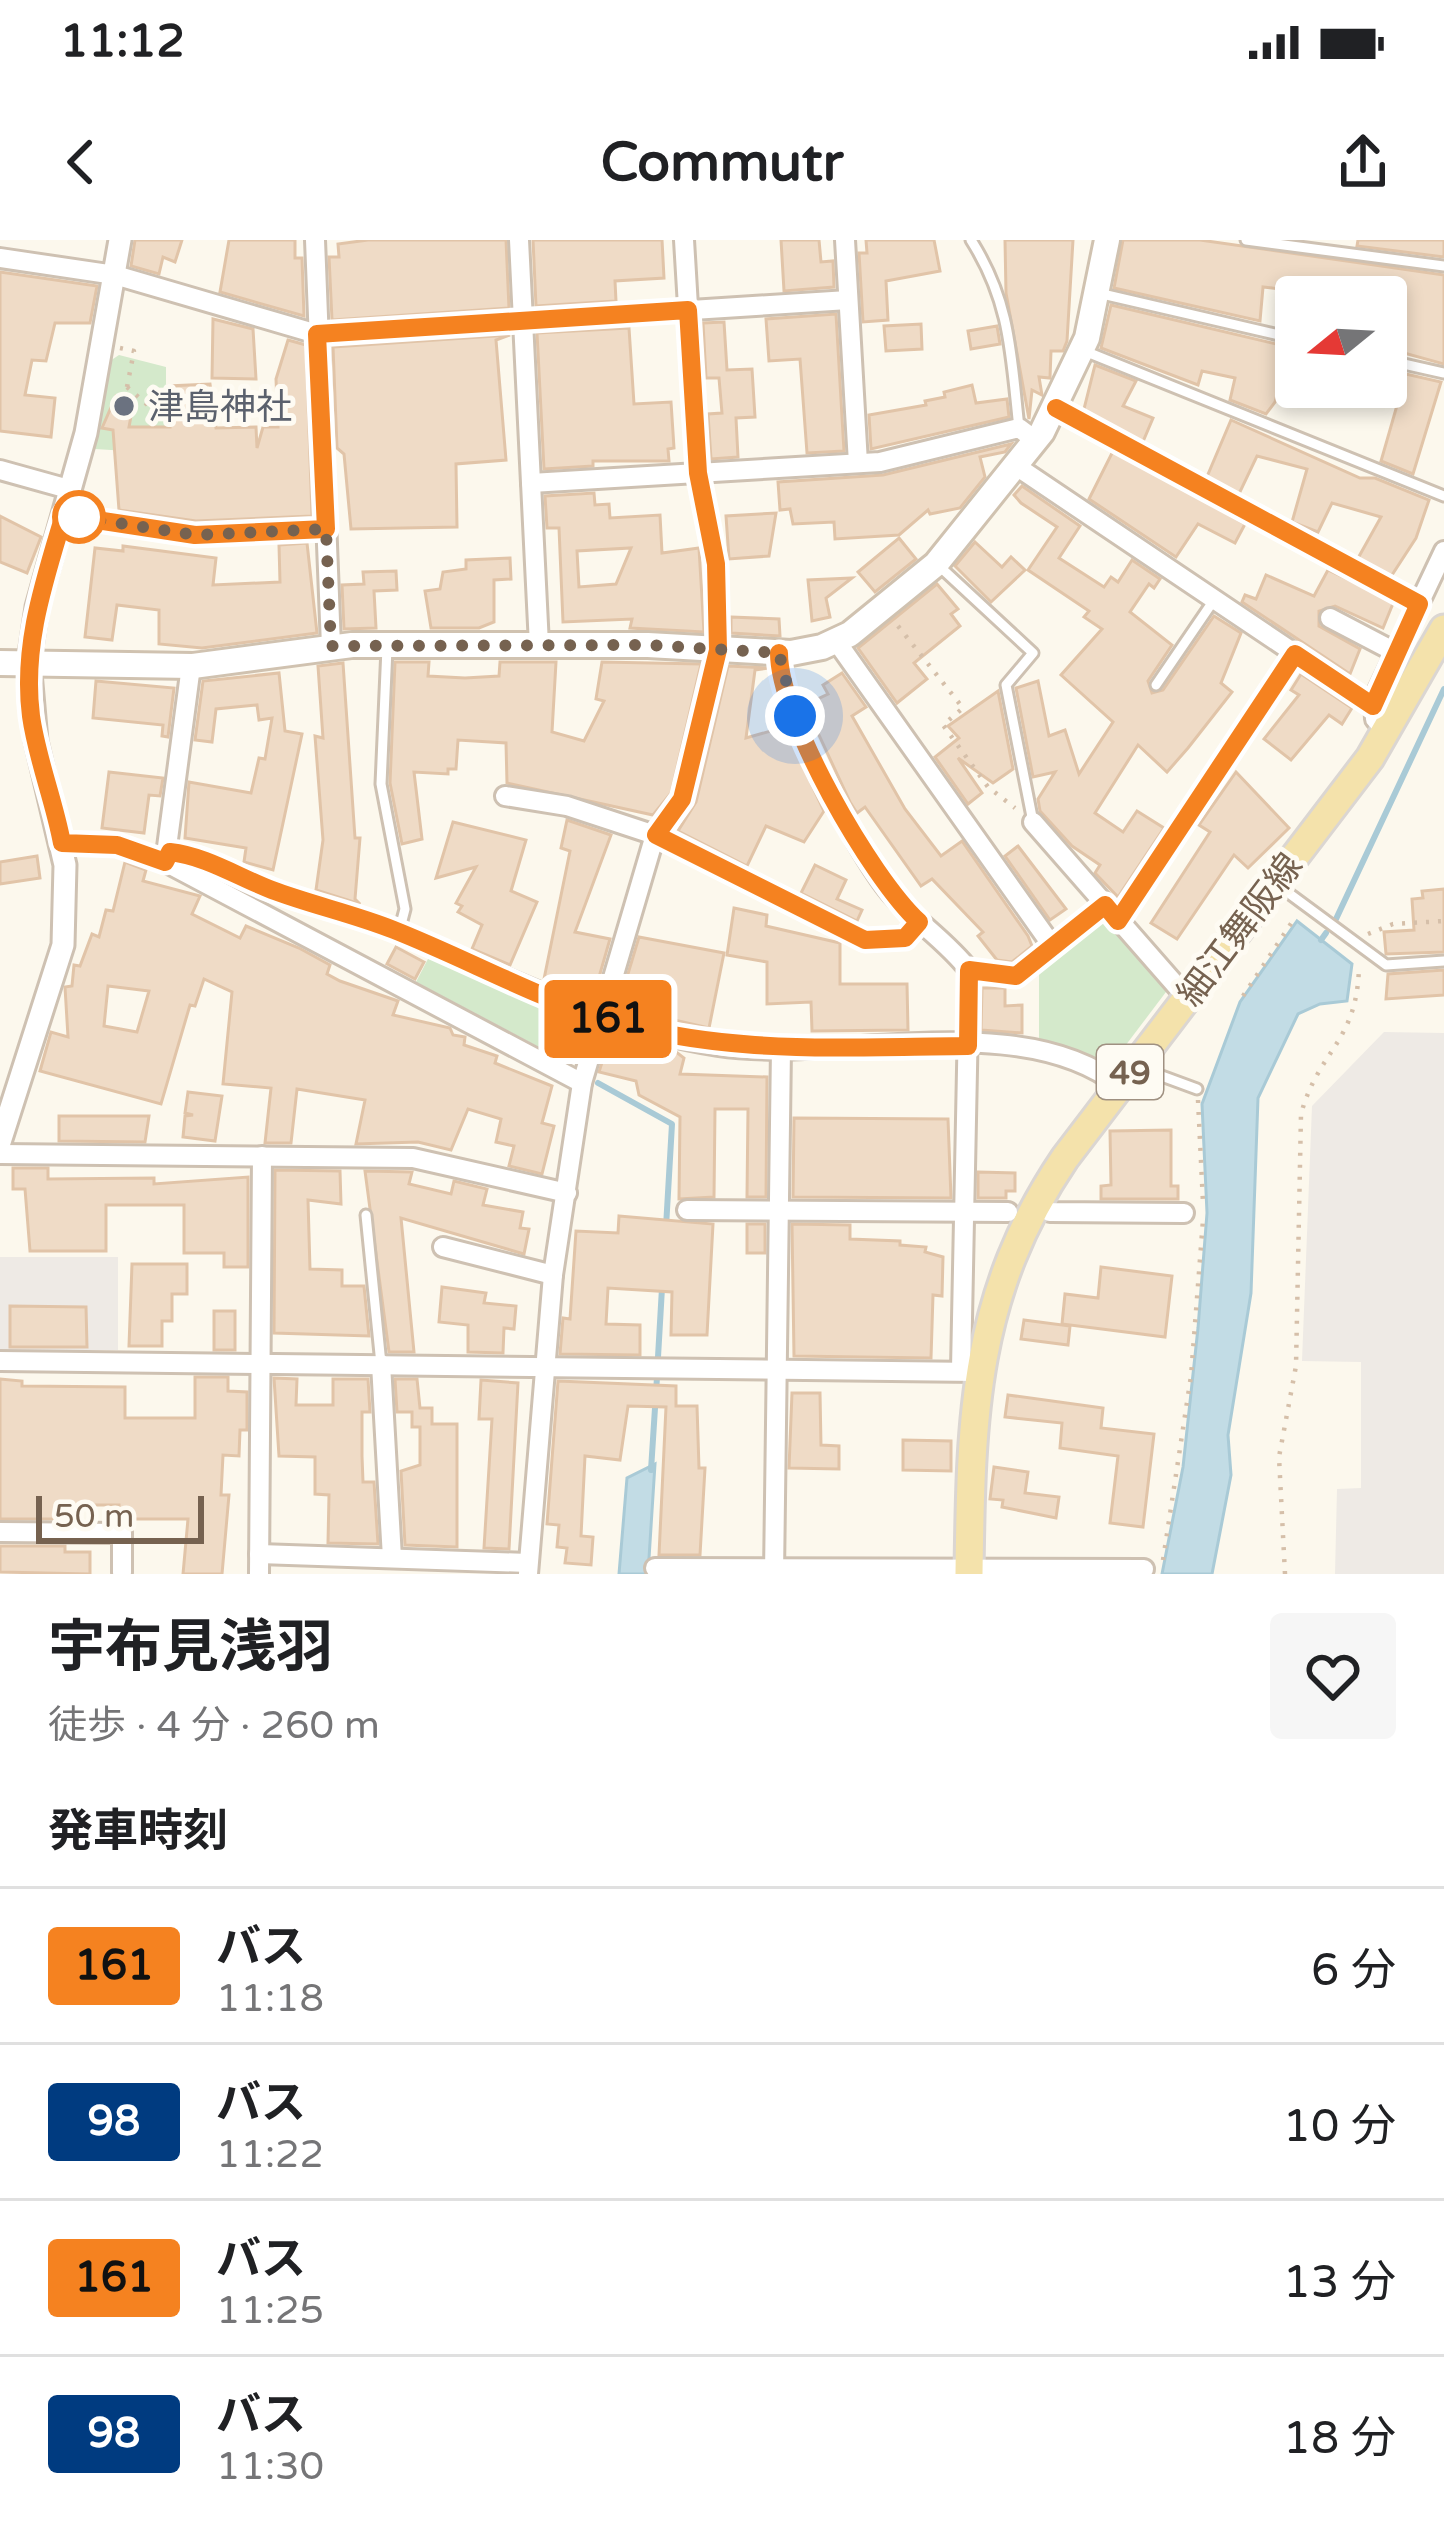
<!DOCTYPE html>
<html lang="ja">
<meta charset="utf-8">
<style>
body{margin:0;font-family:"Varela Round","Noto Sans JP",sans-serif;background:#f6f6f6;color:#202124;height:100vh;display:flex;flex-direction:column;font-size:45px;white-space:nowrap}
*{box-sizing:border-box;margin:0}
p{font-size:39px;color:#757577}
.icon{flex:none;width:66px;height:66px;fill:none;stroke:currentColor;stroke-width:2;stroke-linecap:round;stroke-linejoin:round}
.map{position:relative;height:1334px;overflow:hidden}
.drawer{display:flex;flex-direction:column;background:#fff;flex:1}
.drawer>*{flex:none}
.badge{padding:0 24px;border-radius:9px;font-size:42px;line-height:78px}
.needle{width:78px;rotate:252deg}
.buttons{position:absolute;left:1275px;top:36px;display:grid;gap:24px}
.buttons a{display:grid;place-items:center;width:132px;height:132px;border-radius:12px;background:#fff;box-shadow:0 6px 18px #0003;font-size:60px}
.scale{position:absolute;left:36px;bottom:30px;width:168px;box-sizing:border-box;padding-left:12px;border:6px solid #766250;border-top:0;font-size:33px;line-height:42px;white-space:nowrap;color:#766250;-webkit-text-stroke:9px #fefbf3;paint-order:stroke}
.you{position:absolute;width:60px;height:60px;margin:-30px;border:9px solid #fff;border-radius:50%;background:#1a73e8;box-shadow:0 0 0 18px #1a73e833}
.map>.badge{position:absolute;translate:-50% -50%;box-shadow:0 0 0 6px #fff}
h2{padding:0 48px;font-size:45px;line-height:108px}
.round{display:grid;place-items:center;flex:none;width:126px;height:126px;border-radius:12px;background:#f6f6f6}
.head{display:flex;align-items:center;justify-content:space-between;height:204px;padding:0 48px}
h1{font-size:57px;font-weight:700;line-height:90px}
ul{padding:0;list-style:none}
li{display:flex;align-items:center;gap:36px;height:156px;padding:0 48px;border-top:3px solid #e0e0e0}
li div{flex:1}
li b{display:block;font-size:45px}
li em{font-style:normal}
li .badge{min-width:132px;font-weight:700;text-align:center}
.status{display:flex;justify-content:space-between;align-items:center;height:84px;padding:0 60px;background:#fff;direction:ltr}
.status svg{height:33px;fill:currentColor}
header{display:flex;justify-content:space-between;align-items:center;height:156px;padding:0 48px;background:#fff;font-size:54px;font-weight:700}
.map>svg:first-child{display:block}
.industrial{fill:#eeeae5}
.green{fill:#d4e9cb}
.water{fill:#c2dce5;stroke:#a9cad6;stroke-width:3}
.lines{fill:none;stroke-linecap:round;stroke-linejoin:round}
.stream{stroke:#a9cad6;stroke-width:6}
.building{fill:#efdbc6;stroke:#e1c4a8;stroke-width:3;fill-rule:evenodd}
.service-casing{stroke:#cec1b2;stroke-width:15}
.minor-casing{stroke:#cec1b2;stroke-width:24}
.tertiary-casing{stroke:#cec1b2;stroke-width:27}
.secondary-casing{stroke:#d0c2b0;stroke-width:30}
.primary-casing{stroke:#dbd6d2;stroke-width:33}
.path{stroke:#d5bfa9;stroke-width:4.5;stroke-dasharray:3 9;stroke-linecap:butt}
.service{stroke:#fff;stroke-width:9}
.minor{stroke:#fff;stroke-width:18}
.tertiary{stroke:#fff;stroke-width:21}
.secondary{stroke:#fff;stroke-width:24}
.primary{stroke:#f4e2ab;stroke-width:27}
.line-casing{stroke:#fff;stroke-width:27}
.line{stroke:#f58220;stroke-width:18}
.walk{stroke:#766250;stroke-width:12;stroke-dasharray:0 21.6}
.worship-dot{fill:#6b7280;stroke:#fefbf3;stroke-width:4.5}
.stop-dot{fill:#fff;stroke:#f58220;stroke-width:6}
.labels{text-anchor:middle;stroke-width:10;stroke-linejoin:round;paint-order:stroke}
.shield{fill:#fefbf3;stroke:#9f9081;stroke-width:3}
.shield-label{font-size:33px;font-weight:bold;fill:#766250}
.worship-label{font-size:36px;fill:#5b616d;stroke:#fefbf3;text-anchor:start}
.street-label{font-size:36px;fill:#766250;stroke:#fefbf3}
</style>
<div class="status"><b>11:12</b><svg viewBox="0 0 49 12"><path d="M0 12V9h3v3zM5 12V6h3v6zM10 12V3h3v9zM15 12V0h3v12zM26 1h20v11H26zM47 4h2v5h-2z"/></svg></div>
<header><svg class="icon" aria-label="back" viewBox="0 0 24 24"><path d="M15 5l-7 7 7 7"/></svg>Commutr<svg class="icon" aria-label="share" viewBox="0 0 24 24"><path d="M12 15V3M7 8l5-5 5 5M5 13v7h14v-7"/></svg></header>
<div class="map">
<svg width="1444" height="1334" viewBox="0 0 1444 1334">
<rect width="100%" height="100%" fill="#fcf8ed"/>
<g class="industrial">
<polygon points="1384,792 1444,793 1444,1334 1335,1334 1337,1249 1361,1248 1361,1122 1302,1121 1312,866"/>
<rect x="0" y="1017" width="118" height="93"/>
</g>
<g class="green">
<polygon points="119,115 166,127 166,207 159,213 95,209 110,121"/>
<polygon points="1104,675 1169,748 1110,826 1039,800 1039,727"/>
<polygon points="430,715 576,776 582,787 575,818 567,822 416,742"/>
</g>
<g class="water">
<polygon points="1297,681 1352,724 1347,761 1320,764 1298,774 1258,858 1251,1053 1228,1195 1231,1235 1212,1334 1162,1334 1183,1227 1198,1088 1207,973 1202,864 1240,762"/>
<polygon points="655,1224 648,1334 619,1334 627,1238"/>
</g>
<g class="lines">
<g class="stream">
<polyline points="1336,679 1444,449"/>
<polyline points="1321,700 1326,693"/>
<polyline points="598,843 672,884 666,987"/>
<polyline points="658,1117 662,1048"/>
<polyline points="651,1230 657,1137"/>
</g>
</g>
<g class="building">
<polygon points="135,0 182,0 175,22 163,17 159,34 131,26"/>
<polygon points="229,0 295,0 295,18 302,18 304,76 220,52"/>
<polygon points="368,0 506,0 509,68 332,80 329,17 339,17 338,4"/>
<polygon points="533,0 662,0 664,38 615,41 616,61 536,66"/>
<polygon points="781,0 819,0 821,22 833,21 834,47 784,51"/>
<polygon points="866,0 934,0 940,31 886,41 888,80 863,82 859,13 867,13"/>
<polygon points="1005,0 1073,0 1067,101 1063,111 1051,111 1050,138 1039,137 1042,155 1032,150 1029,179 1006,53"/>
<polygon points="1123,0 1200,0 1444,35 1444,124 1386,108 1386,57 1302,57 1304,52 1263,47 1260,81 1114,48"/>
<polygon points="1358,0 1444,0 1444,17 1357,6"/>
<polygon points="0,32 97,46 90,83 55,83 46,121 32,120 25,155 55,158 51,197 0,191"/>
<polygon points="1111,65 1289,107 1275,162 1266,174 1230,160 1235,138 1202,131 1198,145 1101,108"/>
<polygon points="836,74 844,211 807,213 800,119 769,121 766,79"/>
<polygon points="213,79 253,89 256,139 212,138"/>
<polygon points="724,82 727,130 752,129 755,177 736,178 738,217 711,219 708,174 722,173 719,138 706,138 703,83"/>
<polygon points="921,84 922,109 886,111 884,86"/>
<polygon points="997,86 1000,104 971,109 968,91"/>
<polygon points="629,88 634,164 671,162 674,208 668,209 669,221 593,221 593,226 544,229 537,93"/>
<polygon points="510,95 496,100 506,220 456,224 457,287 351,289 344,214 337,208 333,107"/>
<polygon points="288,100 306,105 312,276 196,281 119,270 113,190 102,188 116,156 134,160 129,187 170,187 168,146 210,144 216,188 256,187 257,208 263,187 278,187 276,139"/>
<polygon points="1095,125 1136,141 1123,166 1153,178 1142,204 1083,173"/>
<polygon points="1406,134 1441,142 1413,234 1381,221"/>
<polygon points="972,145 976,163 1007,159 1009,177 871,209 869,175 926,165 925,161 945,157 944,152"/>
<polygon points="1231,180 1360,238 1375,238 1429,260 1416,298 1390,338 1357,320 1381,277 1332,263 1318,292 1292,282 1307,229 1257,216 1238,256 1206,239"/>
<polygon points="1011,204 1005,212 980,217 985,237 960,268 930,274 928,270 899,295 835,299 834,282 793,284 790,269 780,270 778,242 883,235"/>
<polygon points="1114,209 1245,284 1235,303 1198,284 1176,317 1089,259"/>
<polygon points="1022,246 1080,286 1059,318 1104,347 1111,337 1118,342 1132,320 1160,339 1154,348 1149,344 1130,372 1172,405 1148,441 1152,453 1163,450 1214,376 1241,393 1221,443 1232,452 1188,508 1167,532 1138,505 1095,573 1123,592 1137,571 1164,588 1118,657 1095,633 1100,625 1072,606 1040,571 1038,559 1055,532 1033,537 1016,448 1038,441 1049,496 1065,490 1079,534 1113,482 1061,435 1102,389 1084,377 1089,371 1028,330 1057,287 1021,263 1014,255"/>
<path d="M594,253l1,12 14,-1 1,14 50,-3 2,38 37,-5 5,84 -74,-4 2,-9 -69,3 -4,-94h-12l-2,-32zM631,308l-15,36 -37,3 -2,-36z"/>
<polygon points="776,273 769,316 729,319 726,276"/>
<polygon points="0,276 41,297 27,333 0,322"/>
<polygon points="899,298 916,319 875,352 858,332"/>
<polygon points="975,302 1002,327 1011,317 1025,330 991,362 955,326"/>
<polygon points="307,303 317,393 202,408 159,404 159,370 117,365 112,400 85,397 95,308 123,311 123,306 216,318 213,345 280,342 279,305"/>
<polygon points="510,318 511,339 494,340 494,382 479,388 431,388 425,351 440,349 443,332 466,329 466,320"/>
<polygon points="1328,330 1394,361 1383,388 1335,366 1319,371 1319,386 1360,409 1350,434 1242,362 1245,355 1256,359 1266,335 1314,356"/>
<polygon points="396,331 397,350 374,351 376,388 344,389 342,345 364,344 363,332"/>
<polygon points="852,338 826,358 830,377 812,381 808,340"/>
<polygon points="937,344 958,369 951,374 960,386 914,423 927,439 897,463 858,408"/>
<polygon points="731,377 779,379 780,396 731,393"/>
<polygon points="395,422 429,422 428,436 465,438 499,436 500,422 556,422 552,492 584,501 604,461 596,459 602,422 701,424 671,553 653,575 507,543 506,503 458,500 456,529 448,529 448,534 414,532 422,599 402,604 390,543"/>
<polygon points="343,423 355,598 360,598 355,659 360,664 316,650 323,600 315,496 323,498 318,426"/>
<polygon points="728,426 768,428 755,430 746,498 785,487 824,571 804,602 766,586 747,626 678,591 696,562"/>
<polygon points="279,433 285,491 302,494 273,630 244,622 246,608 185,598 189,542 251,553 259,518 265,519 272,478 259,480 257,465 216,469 212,502 195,500 203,441"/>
<polygon points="842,433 866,467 852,476 905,569 941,616 962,601 1028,696 1032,706 1012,722 997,720 978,696 983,692 932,639 921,646 865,567 857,573 850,562 805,465 828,454 823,445"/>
<polygon points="1301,434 1352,468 1342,484 1329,475 1291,520 1264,499 1299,455 1291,450"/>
<polygon points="96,441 174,448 168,497 162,496 163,485 93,478"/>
<polygon points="998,451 1013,529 993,543 958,518 982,553 968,564 935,517 959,498 948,486"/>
<polygon points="109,532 163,538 160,556 149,555 144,593 102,588"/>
<polygon points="1236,532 1289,588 1248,628 1234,615 1177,699 1151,683 1210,592 1199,585"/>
<polygon points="567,580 611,595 575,692 610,699 593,758 544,739 570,611 561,608"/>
<polygon points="453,582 526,600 511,651 537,662 510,725 472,709 482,685 458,672 462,666 456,663 476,627 436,638"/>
<polygon points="1018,606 1066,669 1050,680 1005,616"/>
<polygon points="37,616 40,638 0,644 0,622"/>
<path d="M125,622l21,8 -3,11 57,15 -8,18 48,24 6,-12 53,22 31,17 -3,9 13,7 58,20 -5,14 57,13 3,7 12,2 -1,8 33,11 -2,7 57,23 -10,37 12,3 -12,48 -33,-8 5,-20 -18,-4 5,-23 -33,-10 -17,41 -33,-8 -62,2 9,-44 -68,-11 -6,54h-26l6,-55 -48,-4 9,-92 -28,-13 -9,27 -5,-1 -29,99 -121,-33 11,-39 17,5 -3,-50 7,-1 2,-21 6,1 12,-32 7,3 7,-27 7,1zM108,746l41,5 -12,41 -33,-6z"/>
<polygon points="815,625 846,640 837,659 862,670 857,681 801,653"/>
<polygon points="1444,649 1444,712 1386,714 1384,692 1414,690 1412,659 1423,658 1422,651"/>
<polygon points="734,668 767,675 766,686 840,703 840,744 907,744 908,790 812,791 811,762 767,764 767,722 727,715"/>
<polygon points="639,697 724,713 709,788 618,767"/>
<polygon points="396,707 424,722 415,739 387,724"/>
<polygon points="1444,730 1444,755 1386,759 1388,734"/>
<polygon points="982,748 1005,748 1005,766 1022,765 1022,793 981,790"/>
<polygon points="611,793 675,811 684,818 680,834 767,837 766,957 747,957 748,869 715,869 714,957 679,959 680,877 639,855 636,841 599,832"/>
<polygon points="188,852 222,856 215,901 183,897 185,876 193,875 185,873"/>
<polygon points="59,876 149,876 145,902 59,901"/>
<polygon points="794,878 948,879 951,958 793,957"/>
<polygon points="1171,890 1171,946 1178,946 1178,959 1101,959 1101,946 1111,945 1110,891"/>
<polygon points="13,928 48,928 48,939 154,938 154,944 248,937 248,1027 224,1027 224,1013 184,1013 184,965 106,965 106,1011 30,1011 25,949 13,949"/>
<polygon points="275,930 340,931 341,964 308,960 310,1029 342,1030 342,1046 364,1046 369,1096 274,1093"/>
<polygon points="365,931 412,932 409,944 451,954 454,941 487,949 483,965 523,972 520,988 529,989 524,1014 401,978 414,1112 389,1112"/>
<polygon points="978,932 1015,933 1015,951 1006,951 1006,958 978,958"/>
<polygon points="619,976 713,984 707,1095 671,1095 672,1052 608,1048 606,1084 640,1085 640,1115 560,1114 563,1078 570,1079 576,991 618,993"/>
<rect x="747" y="984" width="18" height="29"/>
<polygon points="792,984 850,985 850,999 900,1001 900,1005 926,1007 925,1012 943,1017 942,1056 933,1055 931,1118 794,1116"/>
<polygon points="132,1024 187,1024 187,1054 172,1054 172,1081 162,1081 162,1106 129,1106"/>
<polygon points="1101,1027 1172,1036 1165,1097 1062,1084 1065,1054 1098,1058"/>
<polygon points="442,1047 486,1053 484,1063 516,1066 514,1089 504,1088 503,1113 468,1112 468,1085 439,1082"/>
<polygon points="10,1066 86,1067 87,1107 10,1107"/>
<rect x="214" y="1071" width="21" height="39"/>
<polygon points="1024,1080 1070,1086 1068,1105 1021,1099"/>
<polygon points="195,1137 228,1137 228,1151 247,1152 247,1190 240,1190 239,1216 223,1215 221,1255 229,1255 222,1334 183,1334 188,1279 119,1279 119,1265 66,1265 65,1279 0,1279 0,1139 22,1141 22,1146 125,1147 125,1178 195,1178"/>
<polygon points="274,1138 297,1139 296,1165 333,1165 333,1139 368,1139 370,1172 362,1172 362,1216 363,1242 374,1242 378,1304 328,1303 329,1255 315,1254 315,1217 279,1216"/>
<polygon points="395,1139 417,1139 420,1168 432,1168 432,1184 457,1184 457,1307 405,1305 401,1231 420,1225 420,1187 412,1187 412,1172 397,1172"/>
<polygon points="481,1140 518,1143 509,1309 484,1308 492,1179 479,1179"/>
<polygon points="558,1141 676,1146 676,1166 697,1166 699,1228 705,1228 700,1315 659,1315 666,1167 628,1166 620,1220 585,1216 581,1296 593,1297 591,1325 565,1323 567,1308 557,1307 559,1285 547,1284"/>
<polygon points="792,1153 820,1153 821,1205 839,1206 839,1229 789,1228"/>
<polygon points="1008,1155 1103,1168 1101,1188 1154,1194 1143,1287 1110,1283 1118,1216 1060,1208 1062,1183 1005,1177"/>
<polygon points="903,1200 951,1201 951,1231 903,1230"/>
<polygon points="994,1227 1028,1232 1025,1253 1059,1257 1056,1278 1002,1267 1003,1260 990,1259"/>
<polygon points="0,1306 65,1306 65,1312 90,1312 90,1334 0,1332"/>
</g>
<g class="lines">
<g class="service-casing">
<g id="service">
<path d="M971,0c40,63 40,116 48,188"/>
<polyline points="1246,0 1444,26"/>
<polyline points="1098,53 1296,99"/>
<polyline points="1082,110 1444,256"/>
<polyline points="1386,120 1444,133"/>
<polyline points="1056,168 1419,364"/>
<polyline points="937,324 1033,413 1006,445 1033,582"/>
<polyline points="387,408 381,544 405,669 399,692"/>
<polyline points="1156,445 1214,360"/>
<polyline points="1279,646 1386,725 1444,721"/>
<polyline points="1140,828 1197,849"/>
<polyline points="366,975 381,1124"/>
</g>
</g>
<g class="minor-casing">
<g id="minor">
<polyline points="315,0 331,406"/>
<polyline points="519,0 539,405"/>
<polyline points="845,0 858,223"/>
<polyline points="0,18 115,35 317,94 848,60"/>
<polyline points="1016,226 1373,466"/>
<polyline points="0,230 72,250"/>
<polyline points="531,243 880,222 1019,188 1035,200"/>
<polyline points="64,275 195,295 326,289"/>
<polyline points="1330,378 1395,412"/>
<polyline points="837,402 1053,707"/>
<path d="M779,413c0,52 76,196 110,238 24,29 57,49 80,79l-8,399"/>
<polyline points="1387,492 1375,479 1374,459 1444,311"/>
<polyline points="505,556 567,566 655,595 865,700 905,697 919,682"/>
<polyline points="1033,582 1187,758"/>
<polyline points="62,603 117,605 165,622 582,843"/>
<path d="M170,612c38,4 74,28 110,41 37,13 76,22 113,37 111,44 204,97 325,116 121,18 300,-40 402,40"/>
<polyline points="165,622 191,426"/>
<polyline points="1118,681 1295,414"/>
<polyline points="969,730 1016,736 1105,666"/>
<polyline points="0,914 413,918 567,953"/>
<polyline points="1035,964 1050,972 1184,973"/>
<polyline points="687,970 1008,972"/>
<polyline points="443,1007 553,1035"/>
<polyline points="0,1121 977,1132"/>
<polyline points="381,1124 392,1318"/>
<polyline points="0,1292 122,1293 122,1332"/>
<polyline points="259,1314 528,1323"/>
<polyline points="655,1328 1144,1329"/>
<polyline points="259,1334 262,916"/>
<polyline points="528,1334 553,1035 582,843 655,595 683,559 718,410 716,324 698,233 684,0"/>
<polyline points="774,1334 781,808"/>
</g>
</g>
<g class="tertiary-casing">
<polyline id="tertiary" points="0,902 63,705 65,625 36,501 29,421 37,367 86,193 120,0"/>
</g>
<g class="secondary-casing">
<polyline id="secondary" points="0,423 193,426 352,405 648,405 791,413 822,407 850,394 936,324 1042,192 1087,98 1107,0"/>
</g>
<g class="primary-casing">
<path id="primary" d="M969,1334c2,-158 4,-280 96,-416l305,-400 74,-129"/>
</g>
<g class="path">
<polyline points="120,108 134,111 126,152"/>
<polyline points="127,147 150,167 151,184"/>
<polyline points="898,386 963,468 943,485 988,547 1015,568"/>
<polyline points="1368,694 1393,684 1444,681"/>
<polyline points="1243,756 1296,676"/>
<polyline points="1198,860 1203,963"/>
<polyline points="1163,1320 1191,1136 1203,980"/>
<path d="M1285,1334l-6,-117 17,-91 5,-252c18,-65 56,-71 58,-147"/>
</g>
<use href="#service" class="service"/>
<use href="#minor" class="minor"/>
<use href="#tertiary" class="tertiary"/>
<use href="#secondary" class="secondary"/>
<use href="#primary" class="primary"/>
</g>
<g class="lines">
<g class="line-casing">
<path id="line" d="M779,413c0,65 92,225 140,269l-14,16 -40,2 -209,-105 26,-36 36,-149 -2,-86 -18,-91 -10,-163 -371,24 9,195 -131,6 -131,-20c-20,67 -42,131 -33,201 6,43 23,84 31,127l55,2 48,17 5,-10c36,4 68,25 102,38 40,15 82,24 122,40 68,27 132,62 202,86 123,40 246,31 372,30l1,-76 47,6 89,-71 13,16 177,-267 78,52 46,-102 -363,-196"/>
</g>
<use href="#line" class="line"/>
<polyline class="walk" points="79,277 195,295 326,289 331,406 648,405 779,413 795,476"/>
</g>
<circle class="worship-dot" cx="124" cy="166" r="12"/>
<circle class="stop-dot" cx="79" cy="277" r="24"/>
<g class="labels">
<rect class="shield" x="1097" y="805" width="66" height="54" rx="9"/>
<g class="shield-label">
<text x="1130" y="844">49</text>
</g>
<g class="worship-label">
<text x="148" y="179">津島神社</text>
</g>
<g class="street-label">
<text transform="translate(1239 689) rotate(-53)" y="13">細江舞阪線</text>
</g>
</g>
</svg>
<div class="buttons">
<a><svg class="needle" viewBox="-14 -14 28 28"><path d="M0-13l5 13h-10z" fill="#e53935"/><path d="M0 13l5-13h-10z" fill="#757577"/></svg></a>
</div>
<div class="scale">50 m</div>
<div class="you" style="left:795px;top:476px"></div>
<b class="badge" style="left:608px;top:779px;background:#f58220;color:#111">161</b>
</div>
<section class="drawer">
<div class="head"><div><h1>宇布見浅羽</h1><p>徒歩 · 4 分 · 260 m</p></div><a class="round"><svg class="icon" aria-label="heart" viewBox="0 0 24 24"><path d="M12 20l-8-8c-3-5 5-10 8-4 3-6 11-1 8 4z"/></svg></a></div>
<h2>発車時刻</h2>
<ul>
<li><span class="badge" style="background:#f58220;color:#111">161</span><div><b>バス</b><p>11:18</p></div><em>6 分</em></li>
<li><span class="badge" style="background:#003b80;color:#fff">98</span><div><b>バス</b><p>11:22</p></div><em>10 分</em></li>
<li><span class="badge" style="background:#f58220;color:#111">161</span><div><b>バス</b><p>11:25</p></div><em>13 分</em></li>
<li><span class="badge" style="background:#003b80;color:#fff">98</span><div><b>バス</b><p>11:30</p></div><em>18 分</em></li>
</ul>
</section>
